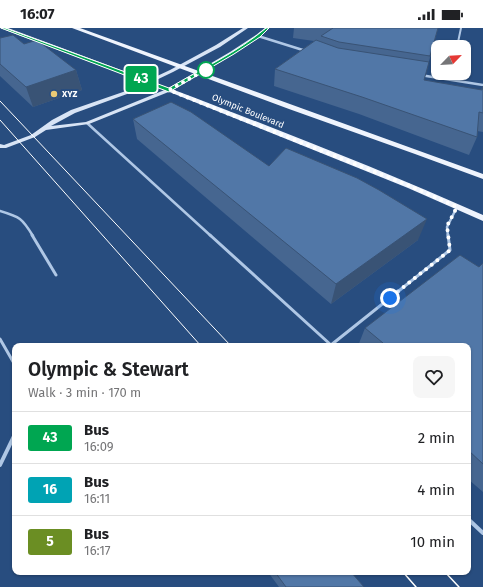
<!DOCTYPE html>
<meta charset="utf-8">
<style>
body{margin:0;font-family:"Fira Sans",sans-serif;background:#f6f6f6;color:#202124;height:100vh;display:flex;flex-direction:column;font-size:15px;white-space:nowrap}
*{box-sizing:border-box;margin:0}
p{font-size:13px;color:#757577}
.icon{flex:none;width:22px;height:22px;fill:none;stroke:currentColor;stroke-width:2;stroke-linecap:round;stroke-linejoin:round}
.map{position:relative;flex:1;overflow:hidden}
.drawer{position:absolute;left:12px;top:315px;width:459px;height:232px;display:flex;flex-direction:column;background:#fff;border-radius:8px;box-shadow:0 1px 3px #0004}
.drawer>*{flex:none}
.badge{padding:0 8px;border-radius:3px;font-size:14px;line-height:26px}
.needle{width:26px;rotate:65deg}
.fabs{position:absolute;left:431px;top:12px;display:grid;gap:8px}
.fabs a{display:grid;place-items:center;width:40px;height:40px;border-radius:8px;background:#fff;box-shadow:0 1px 3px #0004;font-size:20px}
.you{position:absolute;width:20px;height:20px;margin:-10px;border:3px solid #fff;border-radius:50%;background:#1a73e8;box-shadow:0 0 0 6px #1a73e833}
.map>.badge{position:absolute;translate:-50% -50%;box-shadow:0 0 0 2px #fff}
.round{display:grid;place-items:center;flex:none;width:42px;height:42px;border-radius:8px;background:#f6f6f6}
.summary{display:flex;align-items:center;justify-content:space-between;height:68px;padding:0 16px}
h1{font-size:19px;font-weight:600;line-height:30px}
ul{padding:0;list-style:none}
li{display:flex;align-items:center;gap:12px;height:52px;padding:0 16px;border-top:1px solid #e0e0e0}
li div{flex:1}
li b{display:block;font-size:15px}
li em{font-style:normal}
li .badge{min-width:44px;font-weight:700;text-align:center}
.status{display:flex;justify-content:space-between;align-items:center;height:28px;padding:0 20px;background:#fff;direction:ltr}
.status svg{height:11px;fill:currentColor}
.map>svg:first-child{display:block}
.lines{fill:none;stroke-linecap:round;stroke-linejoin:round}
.lane-far3{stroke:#afc7e5;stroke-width:2}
.lane-far2{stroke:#afc7e5;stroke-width:2.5}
.lane-far1{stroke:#afc7e5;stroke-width:3}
.lane{stroke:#afc7e5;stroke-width:4}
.street{stroke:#afc7e5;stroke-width:2.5}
.secondary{fill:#d8e4f5;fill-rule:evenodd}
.primary{fill:#eff4fd;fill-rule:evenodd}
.tram-far1{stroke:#fff;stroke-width:1}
.tram{stroke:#fff;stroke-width:1.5}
.wall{fill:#466690}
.shaded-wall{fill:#395375}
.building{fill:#5177a7;stroke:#395375}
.line{fill:#00a651;stroke:#fff}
.walk{stroke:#fff;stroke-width:4;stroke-dasharray:0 7.2}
.stop-dot{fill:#fff;stroke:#00a651;stroke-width:2}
.poi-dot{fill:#eccb75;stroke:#284d7f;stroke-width:1.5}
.labels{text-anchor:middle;stroke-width:4;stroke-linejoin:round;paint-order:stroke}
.far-poi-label{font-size:9px;font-weight:bold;fill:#fff;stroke:#284d7f;text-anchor:start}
.far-street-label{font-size:9px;fill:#fff;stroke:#284d7f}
</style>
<div class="status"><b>16:07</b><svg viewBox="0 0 49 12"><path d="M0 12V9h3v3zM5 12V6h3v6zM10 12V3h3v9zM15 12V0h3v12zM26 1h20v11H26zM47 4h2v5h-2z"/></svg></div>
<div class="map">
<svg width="483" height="559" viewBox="0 0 483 559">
<rect width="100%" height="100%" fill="#284d7f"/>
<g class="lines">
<g class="lane-far3">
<polyline points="457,19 461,0"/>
<polyline points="450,52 452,45"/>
</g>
<g class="lane-far2">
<polyline points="87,95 211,208"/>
<path d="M0,183c20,6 22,7 33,25"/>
<polyline points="448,208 447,199 457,179"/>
</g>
<g class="lane-far1">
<polyline points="32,207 56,247"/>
<polyline points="210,207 331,317 450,222 448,207"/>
<polyline points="0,311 15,337"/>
</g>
<g class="lane">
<polyline points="0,437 15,406"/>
<polyline points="468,491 483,505"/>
</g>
<g class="street">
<polyline points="258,8 306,23"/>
<polyline points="420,47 483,57"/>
</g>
<polygon class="secondary" points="243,0 248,0 220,19 173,44 127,66 75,85 51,98 86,94 167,61 230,24 256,7 265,0 269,0 260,9 234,26 171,63 89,96 46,102 35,109 6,120 0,120 0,116 4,117 31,107 52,92 71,82 123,64 170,42 216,17"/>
<g class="primary">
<path d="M0,0h8c159,59 319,118 475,187v6l-75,-33 -241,-97z"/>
<polygon points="72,0 80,0 483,146 483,151 415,126 289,81"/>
</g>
<g class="tram-far1">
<polyline points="0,73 231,318"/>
<polyline points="0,92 201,318"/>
</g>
<g class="tram">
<polyline points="403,544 416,559"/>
<polyline points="445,544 459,559"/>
</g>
</g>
<g class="wall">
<polygon points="294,0 438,0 424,52 481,62 483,58 483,104 477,103 477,109 469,127 359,86 274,58 275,41 314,13 293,10"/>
<polygon points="0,10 24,16 76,42 82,62 33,79 0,48"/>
<polygon points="133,91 269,138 418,212 331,276 137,111"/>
<polygon points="483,235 483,464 468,451 468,318 358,318 365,300 479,239"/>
<polygon points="268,544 351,544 364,559 279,559"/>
</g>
<g class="shaded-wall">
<polygon points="76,42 82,62 33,79 26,59"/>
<polygon points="427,191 418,212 331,276 336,256"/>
</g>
<g class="building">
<polygon points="332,0 438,0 430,28 339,14 321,8 333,0"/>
<polygon points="13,7 24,16 37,12 76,42 26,59 0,36 0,10"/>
<polygon points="316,12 338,20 429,34 424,52 482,62 483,58 483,85 479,84 477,109 362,69 275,41"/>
<polygon points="171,74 191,84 269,138 286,120 357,150 379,162 427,191 336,256 133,91"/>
<polygon points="460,227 479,239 483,235 483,436 468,422 468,318 380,318 383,315 365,300"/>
<polygon points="275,544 351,544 364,559 286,559"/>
</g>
<path class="line" d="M1,0h4l164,60c32,-19 69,-36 97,-60h3l-9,9 -26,17 -65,38z"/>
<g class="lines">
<polyline class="walk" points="206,42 207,41 169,62 410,158 457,179 447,198 450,222 390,270"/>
</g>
<circle class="stop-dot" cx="206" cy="42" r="8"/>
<circle class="poi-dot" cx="54" cy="66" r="4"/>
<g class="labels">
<g class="far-poi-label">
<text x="62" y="69">XYZ</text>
</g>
<g class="far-street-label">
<text transform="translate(248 83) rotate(22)" y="3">Olympic Boulevard</text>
</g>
</g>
</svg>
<div class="fabs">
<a><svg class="needle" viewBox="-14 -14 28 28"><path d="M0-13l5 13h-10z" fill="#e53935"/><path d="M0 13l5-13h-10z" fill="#757577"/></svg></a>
</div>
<div class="you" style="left:390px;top:270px"></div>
<b class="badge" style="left:141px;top:51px;background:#00a651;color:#fff">43</b>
<section class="drawer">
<div class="summary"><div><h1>Olympic &amp; Stewart</h1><p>Walk · 3 min · 170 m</p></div><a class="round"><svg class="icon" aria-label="heart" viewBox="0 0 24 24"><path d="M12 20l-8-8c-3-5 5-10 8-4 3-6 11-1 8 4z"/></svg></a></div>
<ul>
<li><span class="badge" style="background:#00a651;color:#fff">43</span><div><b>Bus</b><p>16:09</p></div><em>2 min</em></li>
<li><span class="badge" style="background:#00a3b4;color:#fff">16</span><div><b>Bus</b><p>16:11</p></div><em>4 min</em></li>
<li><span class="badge" style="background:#6b8e23;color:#fff">5</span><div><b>Bus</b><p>16:17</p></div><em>10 min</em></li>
</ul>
</section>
</div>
